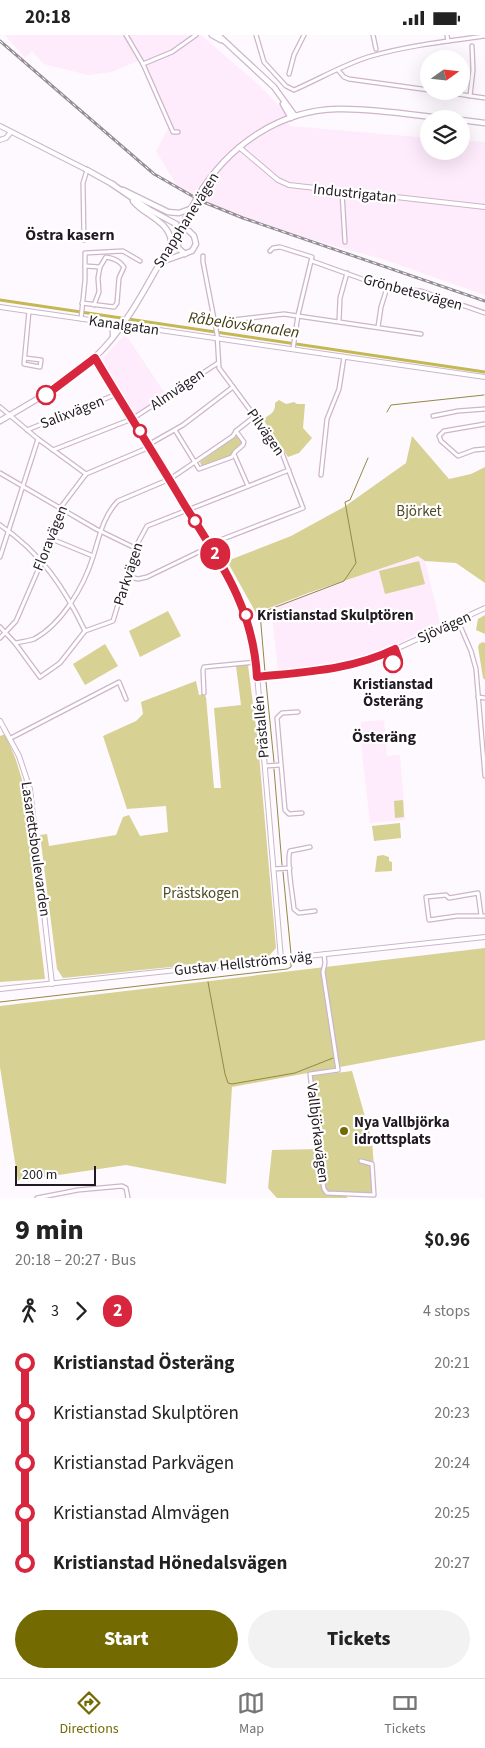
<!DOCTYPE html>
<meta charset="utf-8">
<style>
body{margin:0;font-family:"Source Sans 3",sans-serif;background:#f2f2f2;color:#222;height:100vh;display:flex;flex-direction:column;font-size:19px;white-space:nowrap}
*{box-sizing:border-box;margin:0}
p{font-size:16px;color:#767676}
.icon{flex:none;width:28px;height:28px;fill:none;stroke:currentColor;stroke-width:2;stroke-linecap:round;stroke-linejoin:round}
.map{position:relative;height:1163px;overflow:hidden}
.drawer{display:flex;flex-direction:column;background:#fff;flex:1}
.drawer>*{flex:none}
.badge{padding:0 10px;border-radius:16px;font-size:18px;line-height:32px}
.needle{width:32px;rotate:75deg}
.buttons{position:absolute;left:420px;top:15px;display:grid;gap:10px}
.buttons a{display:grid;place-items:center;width:50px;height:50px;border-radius:50%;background:#fff;box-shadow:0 5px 20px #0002;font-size:25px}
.scale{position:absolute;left:15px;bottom:12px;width:81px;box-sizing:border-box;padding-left:5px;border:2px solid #221a22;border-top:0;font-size:14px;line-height:18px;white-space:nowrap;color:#221a22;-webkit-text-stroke:4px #fff;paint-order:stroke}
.map>.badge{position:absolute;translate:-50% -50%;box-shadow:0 0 0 2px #fff}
.legs{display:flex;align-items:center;gap:8px;height:55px;padding:0 15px;font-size:16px}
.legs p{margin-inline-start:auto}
.headline{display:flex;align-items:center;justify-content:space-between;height:85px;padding:0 15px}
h1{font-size:28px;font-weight:800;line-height:38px}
.primary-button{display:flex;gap:10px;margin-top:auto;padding:10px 15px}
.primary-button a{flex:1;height:58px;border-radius:30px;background:#736a02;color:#fff;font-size:20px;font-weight:800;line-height:58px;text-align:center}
.primary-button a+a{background:#f2f2f2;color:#222}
ul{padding:0 15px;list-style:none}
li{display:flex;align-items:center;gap:18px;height:50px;font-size:19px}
li i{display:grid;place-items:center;width:8px;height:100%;margin:0 6px;background:currentColor}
li i::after{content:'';width:12px;height:12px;margin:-6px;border:4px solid;border-radius:50%;background:#fff}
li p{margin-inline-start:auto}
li:first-child i{background:linear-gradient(#0000 50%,currentColor 0)}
li:last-child i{background:linear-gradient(currentColor 50%,#0000 0)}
.status{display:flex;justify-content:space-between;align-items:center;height:35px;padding:0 25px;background:#fff;direction:ltr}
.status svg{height:14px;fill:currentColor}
.menu{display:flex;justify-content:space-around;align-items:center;height:70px;border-top:1px solid #e0e0e0;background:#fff;font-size:14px;color:#767676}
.menu a{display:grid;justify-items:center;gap:2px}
.menu .on{color:#736a02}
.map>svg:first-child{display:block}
.built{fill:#feebfc}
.green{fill:#d7d193}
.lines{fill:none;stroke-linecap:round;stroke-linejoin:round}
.stream{stroke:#938945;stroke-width:1}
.canal{stroke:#c3b854;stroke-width:3}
.minor-casing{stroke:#cdb5cb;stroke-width:5.5}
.tertiary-casing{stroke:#cdb5cb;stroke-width:6}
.secondary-casing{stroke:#cdb5cb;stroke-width:7}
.minor{stroke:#fff;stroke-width:3}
.tertiary{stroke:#fff;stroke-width:4}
.secondary{stroke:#fff;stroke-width:4.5}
.rail-casing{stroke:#958e95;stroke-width:3}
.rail{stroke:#fff;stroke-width:1;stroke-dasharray:4;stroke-linecap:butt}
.secondary-bridge-casing{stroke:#cdb5cb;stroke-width:7;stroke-linecap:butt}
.secondary-bridge{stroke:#fff;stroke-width:4.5}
.line-1-casing{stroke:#fff;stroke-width:11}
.line-1{stroke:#d7263d;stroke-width:8}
.stop-1-dot{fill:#fff;stroke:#d7263d;stroke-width:2.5}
.poi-dot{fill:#736a02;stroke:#fff;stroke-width:2}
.labels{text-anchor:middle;stroke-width:4.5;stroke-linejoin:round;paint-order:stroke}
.street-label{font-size:15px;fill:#221a22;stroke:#fff}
.park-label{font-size:15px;fill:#4f4a21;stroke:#fff}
.stop-label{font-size:15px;font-weight:bold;fill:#221a22;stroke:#fff;text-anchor:start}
.poi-label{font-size:15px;font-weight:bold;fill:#221a22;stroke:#fff;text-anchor:start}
.neighbourhood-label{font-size:16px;font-weight:bold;fill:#221a22;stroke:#fff}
.water-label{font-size:16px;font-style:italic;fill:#413c12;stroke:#fff}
</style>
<div class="status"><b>20:18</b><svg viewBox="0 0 49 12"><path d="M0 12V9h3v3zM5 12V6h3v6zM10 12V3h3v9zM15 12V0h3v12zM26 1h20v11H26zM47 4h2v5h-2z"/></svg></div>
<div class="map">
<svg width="485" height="1163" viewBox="0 0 485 1163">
<rect width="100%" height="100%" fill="#fef9fe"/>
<g class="built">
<polygon points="5,0 201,0 260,51 283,75 290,91 429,103 429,116 461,116 461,105 485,107 485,260 385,225 307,203 251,184 204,166 177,151 156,116 171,88 142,24 112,37 88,40 44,29 32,16 25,23"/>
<polygon points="124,301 128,303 166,360 136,381 102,324"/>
<polygon points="419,521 425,526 440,588 391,612 367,620 330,630 278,635 271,572 308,558"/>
<polygon points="384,685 387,721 400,720 405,785 370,788 361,707 361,687"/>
</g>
<g class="green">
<path d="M279,365l7,4 8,-2 3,2h8l-2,24 9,10 -13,15 -11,4 -25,-38c7,-4 13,-7 12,-16z"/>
<polygon points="237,401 243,409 229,422 202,432 200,427"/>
<polygon points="412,401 449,444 471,439 485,432 485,548 456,528 425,526 418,521 308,558 256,578 227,526 291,501 344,472 406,428"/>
<polygon points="419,526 425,549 385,559 379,536"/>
<polygon points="168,576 181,601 140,622 129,596"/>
<polygon points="485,580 485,599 476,595 478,584"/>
<polygon points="483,607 485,608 485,645 483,643 478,612 479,609"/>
<polygon points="105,609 118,631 85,650 73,629"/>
<polygon points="248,630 258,708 276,913 268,922 63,943 57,934 40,800 47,799 49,811 116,800 123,782 129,780 140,801 168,797 166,771 127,774 103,701 136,686 143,679 141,667 196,646 199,660 203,659 206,662 214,753 221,753 214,673 241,670 236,631"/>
<polygon points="5,699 16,725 24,751 34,853 45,944 0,947 0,701"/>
<polygon points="403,765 404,782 395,783 394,766"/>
<polygon points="400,788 401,803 374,806 372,791"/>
<polygon points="383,820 389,822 389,826 392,827 392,836 375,837 377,821"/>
<polygon points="485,913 485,1005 232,1052 226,1149 126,1130 18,1146 0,1032 0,971"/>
<polygon points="352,1036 372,1106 376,1158 346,1157 347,1163 277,1163 268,1153 272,1115 321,1114 312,1041"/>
</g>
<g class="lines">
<g class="stream">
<polyline points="387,377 391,370 484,360"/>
<polyline points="265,637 260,578 344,546 356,528 345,467 350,465 368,423"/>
<polyline points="266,647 274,727"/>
<polyline points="274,734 282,830"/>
<polyline points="283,837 291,919"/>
<polyline points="208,947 225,1039 228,1048 232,1049 295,1038 333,1023"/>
<polyline points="0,967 287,934 291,932 291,926"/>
</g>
<polyline class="canal" points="0,265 485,337"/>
<g class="minor-casing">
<g id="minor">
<polyline points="126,0 143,29 172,17 196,0"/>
<path d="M256,0l8,27 22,24 8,4c25,-11 49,-25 74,-33 36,-11 80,-16 117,-21"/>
<polyline points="373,0 376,14"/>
<polyline points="447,0 448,6"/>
<polyline points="143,29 173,97 178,97"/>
<polyline points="338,35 344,42 349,44 429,55"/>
<polyline points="289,39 294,20 304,0"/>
<polyline points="437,56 485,63"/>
<polyline points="470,61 473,35 472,11"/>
<polyline points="342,157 345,207"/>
<polyline points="84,205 83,148 87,135"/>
<polyline points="270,216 273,213 280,212 312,222 298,280 293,314"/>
<polyline points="203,221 203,227 217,299 219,333 282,418 303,473 210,509"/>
<polyline points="312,226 387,253 421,256 485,278"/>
<path d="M82,268l32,4 3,-4 2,-25 5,-11c-4,-6 -11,-9 -18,-10l-6,10 -15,-1"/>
<polyline points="94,270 99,257 98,243 100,232"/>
<polyline points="81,284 85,245 85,218 123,216 140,226"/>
<polyline points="339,286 340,263 347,238"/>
<polyline points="215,287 284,279 421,299"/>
<polyline points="378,292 381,272 387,253"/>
<polyline points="25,323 41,325 40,332 24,329 29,276"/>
<polyline points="0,372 38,404 86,439"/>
<polyline points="433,381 458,376 485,374"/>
<polyline points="485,389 444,396 439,401 441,406 458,421 474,415 485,414"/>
<polyline points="27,395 117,359"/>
<polyline points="175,395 199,434 232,422 235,417 243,410 244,407 236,396"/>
<polyline points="148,410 183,390 233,352"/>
<polyline points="53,415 132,384 218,328"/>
<polyline points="234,419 248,451"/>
<polyline points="0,438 96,494 135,513"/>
<polyline points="321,440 327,384 339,354 344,322"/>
<path d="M0,490c41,28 64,62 85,106"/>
<polyline points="49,503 93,521"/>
<polyline points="0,522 38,404"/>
<polyline points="126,541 138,544 147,542 211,511"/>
<polyline points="458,586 471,616 476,634 485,741"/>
<polyline points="0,592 15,608 40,642 60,628 85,596 113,586 135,513 147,491 289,435"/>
<polyline points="0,603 16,586 42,526 55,487 61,472 86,439 150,412"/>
<path d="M15,608c6,-1 13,-2 19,-4 28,-15 50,-53 59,-82 6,-19 10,-41 25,-56l52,-22 63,-43 3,-5 19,-15"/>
<polyline points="204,658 203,635 204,632 256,627"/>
<polyline points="478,662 485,663"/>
<polyline points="298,677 282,678 277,683 285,775 289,779 302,778"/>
<polyline points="11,703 119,647 126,664"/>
<polyline points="265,731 280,730"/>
<path d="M310,812l-20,4c-4,10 3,45 4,58l5,4 16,-2"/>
<polyline points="273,834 290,833"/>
<polyline points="481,880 478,858 449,863 446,860 426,862 429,885 457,881 485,881"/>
<polyline points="324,919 325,928 323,937 338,1035 310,1039 323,1148 324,1154 327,1158 374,1160 372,1129 361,1126"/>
<polyline points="37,1163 78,1155 122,1151 126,1153 128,1163"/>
</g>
</g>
<g class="tertiary-casing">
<g id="tertiary">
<polyline points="0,91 87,135"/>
<polyline points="0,105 6,103 11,97"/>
<polyline points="239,112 278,145 289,150 485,172"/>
<polyline points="0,272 485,342"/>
<polyline points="95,323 210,509 236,558 248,588 256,627 281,924"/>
<polyline points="257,642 326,635 360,628 383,620 485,573"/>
<polyline points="0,686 19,721 30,754 52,949"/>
<polyline points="0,954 485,902"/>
</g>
</g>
<g class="secondary-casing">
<g id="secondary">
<polyline points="212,0 221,5"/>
<polyline points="218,0 274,52 295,81"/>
<polyline points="283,69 291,83"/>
<polyline points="461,85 485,88"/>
<polyline points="87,135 114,150"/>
<polyline points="112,149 150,175 189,196 194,201 196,209 192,216 161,227"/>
<polyline points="123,155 168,177 179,178 190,174"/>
<path d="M198,161c30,-50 81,-86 140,-87 35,-1 75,6 110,10"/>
<path d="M133,166c11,14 36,20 38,40"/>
<polyline points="183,188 191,173"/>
<polyline points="178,198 178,213 185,219"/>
<polyline points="106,287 113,294 113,300"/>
<path d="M0,386c33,-20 67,-37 95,-64 34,-31 60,-88 84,-128"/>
</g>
</g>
<use href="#minor" class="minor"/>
<use href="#tertiary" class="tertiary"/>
<use href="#secondary" class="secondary"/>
<g class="rail-casing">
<polyline id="rail" points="0,6 154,139 201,166 243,183 485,266"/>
</g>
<use href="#rail" class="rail"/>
<g class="secondary-bridge-casing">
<g id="secondary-bridge">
<polyline points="192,172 198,161"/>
<polyline points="179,194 183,188"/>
</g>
</g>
<use href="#secondary-bridge" class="secondary-bridge"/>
</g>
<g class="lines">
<g class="line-1-casing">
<path id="line-1" d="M46,360l49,-37c29,49 60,97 89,146 36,58 69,102 73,173 47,-5 95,-7 138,-28l4,11 -6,3"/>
</g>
<use href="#line-1" class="line-1"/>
</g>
<g class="stop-1-dot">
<circle cx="46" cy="360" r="9"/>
<circle cx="140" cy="396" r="6"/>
<circle cx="195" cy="486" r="6"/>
<circle cx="246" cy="580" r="6"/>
<circle cx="393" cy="628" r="9"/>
</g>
<circle class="poi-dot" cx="344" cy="1096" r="5"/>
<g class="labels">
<g class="street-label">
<text transform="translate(355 158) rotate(6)" y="5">Industrigatan</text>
<text transform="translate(186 185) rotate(-58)" y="5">Snapphanevägen</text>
<text transform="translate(413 257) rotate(15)" y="5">Grönbetesvägen</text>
<text transform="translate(124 290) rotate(8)" y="5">Kanalgatan</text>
<text transform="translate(177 354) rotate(-34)" y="5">Almvägen</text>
<text transform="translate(72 377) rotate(-21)" y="5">Salixvägen</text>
<text transform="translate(266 397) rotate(55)" y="5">Pilvägen</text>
<text transform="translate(50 503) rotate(-68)" y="5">Floravägen</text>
<text transform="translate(128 539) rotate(-72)" y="5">Parkvägen</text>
<text transform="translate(444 592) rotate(-24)" y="5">Sjövägen</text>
<text transform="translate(261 692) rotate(-95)" y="5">Prästallén</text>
<text transform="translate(36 814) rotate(82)" y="5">Lasarettsboulevarden</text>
<text transform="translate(243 928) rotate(-6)" y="5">Gustav Hellströms väg</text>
<text transform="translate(318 1098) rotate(83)" y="5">Vallbjörkavägen</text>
</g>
<g class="park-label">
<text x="419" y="481">Björket</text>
<text x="201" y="863">Prästskogen</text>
</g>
<g class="stop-label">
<text x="257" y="585">Kristianstad Skulptören</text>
<text x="393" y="654" text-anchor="middle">Kristianstad<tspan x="393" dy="17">Österäng</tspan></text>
</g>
<g class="poi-label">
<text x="354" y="1092">Nya Vallbjörka<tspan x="354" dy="17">idrottsplats</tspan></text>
</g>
<g class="neighbourhood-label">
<text x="70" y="205">Östra kasern</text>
<text x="384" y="707">Österäng</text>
</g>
<g class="water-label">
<text transform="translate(244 289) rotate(8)" y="6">Råbelövskanalen</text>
</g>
</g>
</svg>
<div class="buttons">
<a><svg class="needle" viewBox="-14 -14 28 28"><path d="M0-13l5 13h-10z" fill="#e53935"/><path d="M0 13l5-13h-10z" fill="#767676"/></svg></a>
<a><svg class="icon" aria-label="layers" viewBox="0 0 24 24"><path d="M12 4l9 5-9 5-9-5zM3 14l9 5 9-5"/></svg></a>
</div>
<div class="scale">200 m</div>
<b class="badge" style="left:215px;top:519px;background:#d7263d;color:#fff">2</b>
</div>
<section class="drawer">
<div class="headline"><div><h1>9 min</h1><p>20:18 – 20:27 · Bus</p></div><b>$0.96</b></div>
<div class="legs"><svg class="icon" aria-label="walk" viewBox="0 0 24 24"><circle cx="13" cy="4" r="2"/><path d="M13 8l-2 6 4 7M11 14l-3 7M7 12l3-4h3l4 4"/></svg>3<svg class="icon" aria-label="forward" viewBox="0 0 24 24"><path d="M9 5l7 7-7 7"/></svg><b class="badge" style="background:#d7263d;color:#fff">2</b><p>4 stops</p></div>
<ul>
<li><i style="color:#d7263d"></i><b>Kristianstad Österäng</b><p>20:21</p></li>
<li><i style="color:#d7263d"></i><span>Kristianstad Skulptören</span><p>20:23</p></li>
<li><i style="color:#d7263d"></i><span>Kristianstad Parkvägen</span><p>20:24</p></li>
<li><i style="color:#d7263d"></i><span>Kristianstad Almvägen</span><p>20:25</p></li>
<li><i style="color:#d7263d"></i><b>Kristianstad Hönedalsvägen</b><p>20:27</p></li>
</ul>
<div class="primary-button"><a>Start</a><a>Tickets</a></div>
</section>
<nav class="menu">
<a class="on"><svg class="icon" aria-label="directions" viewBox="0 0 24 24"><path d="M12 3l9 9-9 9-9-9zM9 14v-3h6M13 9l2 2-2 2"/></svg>Directions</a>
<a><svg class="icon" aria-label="map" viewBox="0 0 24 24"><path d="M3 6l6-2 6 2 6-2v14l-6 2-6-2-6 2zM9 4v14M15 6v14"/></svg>Map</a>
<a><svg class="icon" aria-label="tickets" viewBox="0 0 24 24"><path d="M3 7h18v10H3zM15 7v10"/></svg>Tickets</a>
</nav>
